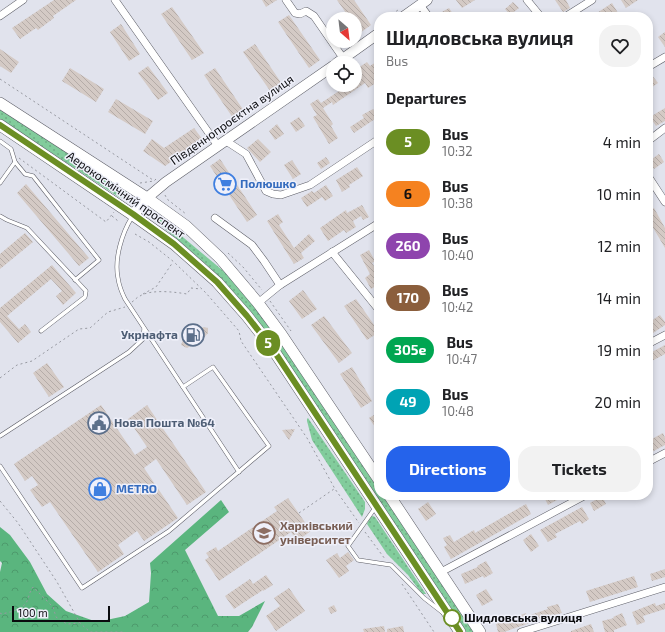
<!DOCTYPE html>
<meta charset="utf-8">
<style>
body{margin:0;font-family:"Exo 2",sans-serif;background:#f2f2f2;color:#202124;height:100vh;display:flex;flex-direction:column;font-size:15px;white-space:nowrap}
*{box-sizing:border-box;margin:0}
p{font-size:13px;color:#757577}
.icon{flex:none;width:22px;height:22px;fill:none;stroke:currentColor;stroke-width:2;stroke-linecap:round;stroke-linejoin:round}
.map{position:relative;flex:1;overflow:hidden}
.side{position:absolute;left:374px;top:12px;width:279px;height:488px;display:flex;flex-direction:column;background:#fff;border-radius:16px;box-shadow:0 2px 6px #0003}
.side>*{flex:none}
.badge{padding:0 8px;border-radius:13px;font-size:14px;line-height:26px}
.needle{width:26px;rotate:152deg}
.buttons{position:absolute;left:326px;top:12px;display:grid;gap:8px}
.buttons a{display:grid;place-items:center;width:36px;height:36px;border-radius:50%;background:#fff;box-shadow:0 2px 6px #0003;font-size:20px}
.scale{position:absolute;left:12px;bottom:10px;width:98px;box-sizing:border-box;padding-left:4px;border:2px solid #0a0b0e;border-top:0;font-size:11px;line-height:14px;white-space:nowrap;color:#0a0b0e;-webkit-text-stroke:3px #eff0fa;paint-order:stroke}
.map>.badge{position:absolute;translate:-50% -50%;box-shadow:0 0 0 2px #fff}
h2{padding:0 12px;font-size:15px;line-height:36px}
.round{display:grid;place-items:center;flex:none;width:42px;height:42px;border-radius:16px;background:#f2f2f2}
.overview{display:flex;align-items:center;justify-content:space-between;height:68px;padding:0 12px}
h1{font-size:19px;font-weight:700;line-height:30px}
.cta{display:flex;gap:8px;margin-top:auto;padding:8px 12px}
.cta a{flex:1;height:46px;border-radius:16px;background:#2563eb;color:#fff;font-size:16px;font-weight:700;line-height:46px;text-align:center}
.cta a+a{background:#f2f2f2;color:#202124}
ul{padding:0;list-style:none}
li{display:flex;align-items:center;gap:12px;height:52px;padding:0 12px}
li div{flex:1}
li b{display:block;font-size:15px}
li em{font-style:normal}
li .badge{min-width:44px;font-weight:700;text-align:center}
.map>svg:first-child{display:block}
.grass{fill:url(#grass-dots)}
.forest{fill:url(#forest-crowns)}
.building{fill:url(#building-back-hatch)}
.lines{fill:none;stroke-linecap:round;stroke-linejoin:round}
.lane-casing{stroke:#5d5e67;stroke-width:4.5}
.street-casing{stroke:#5d5e67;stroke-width:8}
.secondary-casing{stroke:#5d5e67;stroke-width:11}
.primary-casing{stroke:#5d5e67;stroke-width:12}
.path{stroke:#9799a1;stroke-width:1;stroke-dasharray:2 3;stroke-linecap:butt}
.lane{stroke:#fff;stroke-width:3.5}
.street{stroke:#fff;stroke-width:7}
.secondary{stroke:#fff;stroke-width:10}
.primary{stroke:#fff;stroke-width:11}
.line-casing{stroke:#fff;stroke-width:9}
.line{stroke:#6b8e23;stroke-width:6}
.stop-dot{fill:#fff;stroke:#6b8e23;stroke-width:2}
.labels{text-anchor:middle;stroke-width:3;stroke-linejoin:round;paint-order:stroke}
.street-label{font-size:12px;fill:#0a0b0e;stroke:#eff0fa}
.shop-label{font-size:12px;font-weight:bold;fill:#366cbe;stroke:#eff0fa;text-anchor:start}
.service-label{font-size:12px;font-weight:bold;fill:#4e5e75;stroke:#eff0fa;text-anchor:end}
.education-label{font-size:12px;font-weight:bold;fill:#785e54;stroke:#eff0fa;text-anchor:start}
.stop-label{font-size:12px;font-weight:bold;fill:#0a0b0e;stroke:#eff0fa;text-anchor:start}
</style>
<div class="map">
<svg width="665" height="632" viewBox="0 0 665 632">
<defs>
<pattern id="grass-dots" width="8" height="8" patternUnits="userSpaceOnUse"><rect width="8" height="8" fill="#82cc9c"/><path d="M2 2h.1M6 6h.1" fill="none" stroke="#6fae85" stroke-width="1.8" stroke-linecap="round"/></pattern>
<pattern id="forest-crowns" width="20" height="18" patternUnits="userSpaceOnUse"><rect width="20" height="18" fill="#5ab57e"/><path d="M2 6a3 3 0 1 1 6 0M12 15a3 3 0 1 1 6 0" fill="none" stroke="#4d9a6c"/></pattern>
<pattern id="building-back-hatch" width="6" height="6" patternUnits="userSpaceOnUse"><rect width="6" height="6" fill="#d4cac5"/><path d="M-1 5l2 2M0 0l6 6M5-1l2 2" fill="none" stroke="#b5aca8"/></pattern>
</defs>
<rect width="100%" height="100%" fill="#e1e3ed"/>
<g class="grass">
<polygon points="0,108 126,191 126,195 124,198 120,198 0,119"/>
<polygon points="160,218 233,279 263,316 379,486 379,495 385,495 477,632 465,632 230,289 210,268 157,222"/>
<polygon points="308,418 365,502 365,509 362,517 312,440 307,421 307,419"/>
<polygon points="373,516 375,517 426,594 422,594 408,575 387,554 367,524 370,517"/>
</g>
<polygon class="forest" points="221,500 229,512 185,550 218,616 239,616 265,601 252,627 248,632 0,632 0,572 2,563 0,561 0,527 10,535 30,562 47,594 66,611 97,622 125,616 149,602 151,573 150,563"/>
<g class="building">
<polygon points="54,0 76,0 53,16 54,18 38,30 36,28 20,39 12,28"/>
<polygon points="262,0 277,0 266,7"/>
<polygon points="337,0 354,0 371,25 360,33 355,26 355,19 350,19"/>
<polygon points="456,0 475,0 462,8"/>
<polygon points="555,0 566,0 570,8 563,12"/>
<polygon points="621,0 638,0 626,8"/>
<polygon points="513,2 519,8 510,15 505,9"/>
<polygon points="612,3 618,13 612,17 591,17"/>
<polygon points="172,7 204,53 192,60 161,14"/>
<polygon points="449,8 455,17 443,17 440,13"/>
<polygon points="289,15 320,60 309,68 278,22"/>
<polygon points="121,24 140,54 129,61 110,32"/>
<polygon points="665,32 665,47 658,37"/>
<polygon points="255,44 284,87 273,95 243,52"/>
<polygon points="0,49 19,62 11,73 0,66"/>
<polygon points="379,60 379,81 368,88 365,83 333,105 332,102 323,108 333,124 331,126 338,138 329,144 313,117 317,115 310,104 318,99 321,103 348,85 355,85 355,70 367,62 370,66"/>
<polygon points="148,66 168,93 158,100 138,73"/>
<polygon points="70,68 104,89 96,102 62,81"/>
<polygon points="215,68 246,114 235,121 204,75"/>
<polygon points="651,74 658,83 648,90 648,76"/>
<polygon points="116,99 153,121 145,134 108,112"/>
<polygon points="665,108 665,121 656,126 650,117"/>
<polygon points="373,109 378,117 354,133 350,127 364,118 362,115"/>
<polygon points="299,117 305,126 296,132 290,123"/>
<polygon points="277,124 284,134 275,140 269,131"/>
<polygon points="194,128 203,140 165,166 143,151 152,139 164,148"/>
<polygon points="258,139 271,152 260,162 247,148"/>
<polygon points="659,154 664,162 654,169 649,161"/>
<polygon points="326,157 330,163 321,169 317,163"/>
<polygon points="220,159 257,215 247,222 210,166"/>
<polygon points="292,160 301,174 293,179 284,165"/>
<polygon points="357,167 363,176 349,185 350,187 342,192 336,180"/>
<polygon points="26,184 89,258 79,266 17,193"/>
<polygon points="326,185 333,196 325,201 322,197 307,207 301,198 312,191 314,193"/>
<polygon points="362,205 369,217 363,220 361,216 353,221 356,227 346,233 344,230 328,241 320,228 346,210 347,213"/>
<polygon points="654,208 665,228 665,248 648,219 648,212"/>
<polygon points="278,214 283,222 279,225 294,248 309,234 315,241 301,253 304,258 294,264 267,221"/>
<polygon points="25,233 33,242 0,269 0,254"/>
<polygon points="369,250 375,261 372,263 379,274 379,284 371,289 365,278 370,274 360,255"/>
<polygon points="52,265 76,293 63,305 56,296 62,291 51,279 7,316 19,329 25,324 31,332 18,343 0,322 0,308"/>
<polygon points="303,290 317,309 302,319 289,301"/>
<polygon points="356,299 379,332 367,340 344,306"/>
<polygon points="660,315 665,322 665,325 653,333 648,326 648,323"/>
<polygon points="324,316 352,353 339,363 311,325"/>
<polygon points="204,327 208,328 208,333 201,341 187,348 181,345 183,340 186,336 193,331"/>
<polygon points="665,345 665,354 648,363 648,354"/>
<polygon points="47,363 64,387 49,397 33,373"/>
<polygon points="352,367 372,401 361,408 340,374"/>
<polygon points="101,405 135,455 147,447 128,419 147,405 206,492 187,505 156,459 144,468 178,518 144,541 137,531 118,545 124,554 98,572 50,502 42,507 30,490 38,485 32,476 25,481 14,464"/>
<polygon points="379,412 379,433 369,418"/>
<polygon points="295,429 289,440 282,430"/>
<polygon points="663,433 665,438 665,445 648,454 648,441"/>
<polygon points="543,495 566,495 548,505"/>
<polygon points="602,496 606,504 594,511 590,503"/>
<polygon points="288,498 311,531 297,541 291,532 219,581 205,560 209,557 206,553 216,547 218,551 277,511 274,507"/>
<polygon points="428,502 436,514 426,521 418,509"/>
<polygon points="526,504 531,514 451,559 444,547 447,545 443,538 450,535 454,542 474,530 475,533"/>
<polygon points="582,507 589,519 582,524 580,521 555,534 557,537 548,542 540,530"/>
<polygon points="531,534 539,546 531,552 523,540"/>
<polygon points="348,552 354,560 346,566 349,571 339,578 326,560 337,553 340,558"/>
<polygon points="486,561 493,573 484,578 483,576 465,584 461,574 478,567 477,566"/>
<polygon points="665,569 665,577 652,581 650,574"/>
<polygon points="266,575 273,585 263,591 263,590 234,609 225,596 250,579 253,584"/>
<polygon points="634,576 638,587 590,602 586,591"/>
<polygon points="289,588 305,611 276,631 266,616 280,606 274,598"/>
<polygon points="486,589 493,600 482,606 476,595"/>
<polygon points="655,603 656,606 665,603 665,609 643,616 645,622 637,625 632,612"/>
<polygon points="558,604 562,613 530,622 530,623 504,632 498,632 496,624 526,613 527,616 548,609 547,607"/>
<polygon points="334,605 337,611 331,614 328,608"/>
<polygon points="622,613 627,625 614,630 614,632 605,632 602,621 614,618 613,617"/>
<polygon points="591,624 594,632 571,632 571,631"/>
<polygon points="384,626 385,632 364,632 363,629"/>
<polygon points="403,626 404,632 387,632 387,629"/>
</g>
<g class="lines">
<g class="lane-casing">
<g id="lane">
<polyline points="0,141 11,149 15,162 0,183"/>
<polyline points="15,162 25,174 33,176 99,260 75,280"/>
<polyline points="0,216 7,220 27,228 86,291 85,297 41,331"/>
<path d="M132,217c-10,16 -18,42 -14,61 1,7 4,15 7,21l114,173"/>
<polyline points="0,436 129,352 143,339 144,329"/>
<polyline points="0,466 82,588 169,531 269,446 213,367 183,387"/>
<polyline points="375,508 348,546 358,560 391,565 424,598 442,612"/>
</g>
</g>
<g class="street-casing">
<g id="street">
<polyline points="115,0 218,146"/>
<polyline points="286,0 295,13 300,14 306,11 314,16 343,58"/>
<polyline points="527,0 541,17"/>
<polyline points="420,5 429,17"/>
<polyline points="0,16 23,0"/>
<polyline points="565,17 592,0"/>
<polyline points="648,67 665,57"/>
<polyline points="226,141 246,154 266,191 273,194 281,195 310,185 379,139"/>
<polyline points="648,141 665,128"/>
<polyline points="648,176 665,202"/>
<polyline points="215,218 252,245 264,261 280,285"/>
<polyline points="332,252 379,310"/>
<polyline points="258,303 280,285 379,223"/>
<polyline points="648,344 665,335"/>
<polyline points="648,462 665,453"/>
<polyline points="441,572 586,495"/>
<polyline points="521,632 665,587"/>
</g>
</g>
<g class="secondary-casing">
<g id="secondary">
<polyline points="403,17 427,0"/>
<polyline points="337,63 379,33"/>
<polyline points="147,198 166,182 333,66"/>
</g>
</g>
<g class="primary-casing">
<g id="primary">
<polyline points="0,103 147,198 186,226 220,258 258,303 281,334 379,480"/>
<polyline points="0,125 133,215 174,244 217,282 247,316 272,348 460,632"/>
<polyline points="133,215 147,198"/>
<polyline points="389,495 480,632"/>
</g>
</g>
<g class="path">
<polyline points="388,17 398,10"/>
<polyline points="0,79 153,180"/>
<polyline points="19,158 106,222 114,212"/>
<polyline points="140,183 154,181 156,179"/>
<polyline points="165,195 167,199 186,214"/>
<polyline points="112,216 118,221"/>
<polyline points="135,234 149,242 174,262 206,293 239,331 241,341 307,438 335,489 359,523"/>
<polyline points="228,253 243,267 262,290"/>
<polyline points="143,294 156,287 173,262"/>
<polyline points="270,301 291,331"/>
<path d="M132,302c3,-2 5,-5 8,-6 11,-7 35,-4 47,-2l4,-6 10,1"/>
<polyline points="0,378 17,365 32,361 79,329 90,328 108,312 125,307"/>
<polyline points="0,501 18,523 57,582 80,623 90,632 124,632"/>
<polyline points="299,513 334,489"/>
<polyline points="365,532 385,559"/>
<polyline points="402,584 434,632"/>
<path d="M0,613l2,1c8,-2 19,-4 24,-11 3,-5 3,-11 7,-16l20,20 3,10 11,7 12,-1"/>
</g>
<use href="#lane" class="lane"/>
<use href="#street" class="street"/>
<use href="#secondary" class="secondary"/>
<use href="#primary" class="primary"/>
</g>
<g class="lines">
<g class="line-casing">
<polyline id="line" points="0,125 133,214 174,244 217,282 247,316 272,348 460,632"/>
</g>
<use href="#line" class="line"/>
</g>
<defs>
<g id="supermarket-ring" transform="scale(1.15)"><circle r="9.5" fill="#eff0fa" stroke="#3f7fe0" stroke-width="1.5"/><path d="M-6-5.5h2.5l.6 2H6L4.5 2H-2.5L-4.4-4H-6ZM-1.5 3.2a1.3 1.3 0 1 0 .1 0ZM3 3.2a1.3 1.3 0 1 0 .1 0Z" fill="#3f7fe0"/></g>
<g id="fuel-ring" transform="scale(1.15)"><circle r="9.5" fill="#eff0fa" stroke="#5c6f8a" stroke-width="1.5"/><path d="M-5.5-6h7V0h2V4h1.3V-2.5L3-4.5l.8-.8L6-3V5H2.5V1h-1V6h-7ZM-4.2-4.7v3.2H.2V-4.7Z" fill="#5c6f8a"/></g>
<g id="civic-ring" transform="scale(1.15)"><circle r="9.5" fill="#eff0fa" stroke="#5c6f8a" stroke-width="1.5"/><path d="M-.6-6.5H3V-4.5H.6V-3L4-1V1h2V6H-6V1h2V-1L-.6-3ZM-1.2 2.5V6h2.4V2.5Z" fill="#5c6f8a"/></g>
<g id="shop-ring" transform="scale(1.15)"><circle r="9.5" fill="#eff0fa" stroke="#3f7fe0" stroke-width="1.5"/><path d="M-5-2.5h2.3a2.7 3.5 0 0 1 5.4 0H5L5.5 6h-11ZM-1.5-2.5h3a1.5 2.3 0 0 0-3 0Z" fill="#3f7fe0"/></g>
<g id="university-ring" transform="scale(1.15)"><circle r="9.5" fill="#eff0fa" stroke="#8d6e63" stroke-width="1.5"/><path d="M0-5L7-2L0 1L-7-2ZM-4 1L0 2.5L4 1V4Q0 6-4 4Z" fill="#8d6e63"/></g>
</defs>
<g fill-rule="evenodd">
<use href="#supermarket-ring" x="225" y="184"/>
<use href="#fuel-ring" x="193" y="335"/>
<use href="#civic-ring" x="99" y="423"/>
<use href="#shop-ring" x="100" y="489"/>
<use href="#university-ring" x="264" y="533"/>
</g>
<circle class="stop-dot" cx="452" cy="618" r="8"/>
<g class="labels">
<g class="street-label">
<text transform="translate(232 120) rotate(-35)" y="4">Південнопроєктна вулиця</text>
<text transform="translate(126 195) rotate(35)" y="4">Аерокосмічний проспект</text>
</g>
<g class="shop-label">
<text x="240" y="188">Полюшко</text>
<text x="116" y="493">METRO</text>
</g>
<g class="service-label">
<text x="178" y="339">Укрнафта</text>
<text x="114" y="427" text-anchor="start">Нова Пошта №64</text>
</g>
<g class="education-label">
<text x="280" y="530">Харківський<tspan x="280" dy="14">університет</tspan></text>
</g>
<g class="stop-label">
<text x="464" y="622">Шидловська вулиця</text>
</g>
</g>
</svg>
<div class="buttons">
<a><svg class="needle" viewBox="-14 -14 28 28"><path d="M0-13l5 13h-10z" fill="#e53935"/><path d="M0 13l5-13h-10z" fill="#757577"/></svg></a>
<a><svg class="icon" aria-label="locate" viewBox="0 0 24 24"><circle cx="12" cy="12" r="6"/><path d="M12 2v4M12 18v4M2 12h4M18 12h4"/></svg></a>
</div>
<div class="scale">100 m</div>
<b class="badge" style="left:268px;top:343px;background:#6b8e23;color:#fff">5</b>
<section class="side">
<div class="overview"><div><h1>Шидловська вулиця</h1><p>Bus</p></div><a class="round"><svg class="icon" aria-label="heart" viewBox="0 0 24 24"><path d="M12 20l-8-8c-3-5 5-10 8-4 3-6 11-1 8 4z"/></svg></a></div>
<h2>Departures</h2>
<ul>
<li><span class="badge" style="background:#6b8e23;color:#fff">5</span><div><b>Bus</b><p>10:32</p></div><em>4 min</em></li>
<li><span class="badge" style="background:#f58220;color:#111">6</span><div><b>Bus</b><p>10:38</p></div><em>10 min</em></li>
<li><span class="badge" style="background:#8e44ad;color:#fff">260</span><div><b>Bus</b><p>10:40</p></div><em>12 min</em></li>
<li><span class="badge" style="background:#8b5e3c;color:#fff">170</span><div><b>Bus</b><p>10:42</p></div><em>14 min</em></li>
<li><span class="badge" style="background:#00a651;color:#fff">305e</span><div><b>Bus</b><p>10:47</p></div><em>19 min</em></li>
<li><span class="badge" style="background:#00a3b4;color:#fff">49</span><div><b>Bus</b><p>10:48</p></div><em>20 min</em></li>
</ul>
<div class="cta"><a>Directions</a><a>Tickets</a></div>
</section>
</div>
